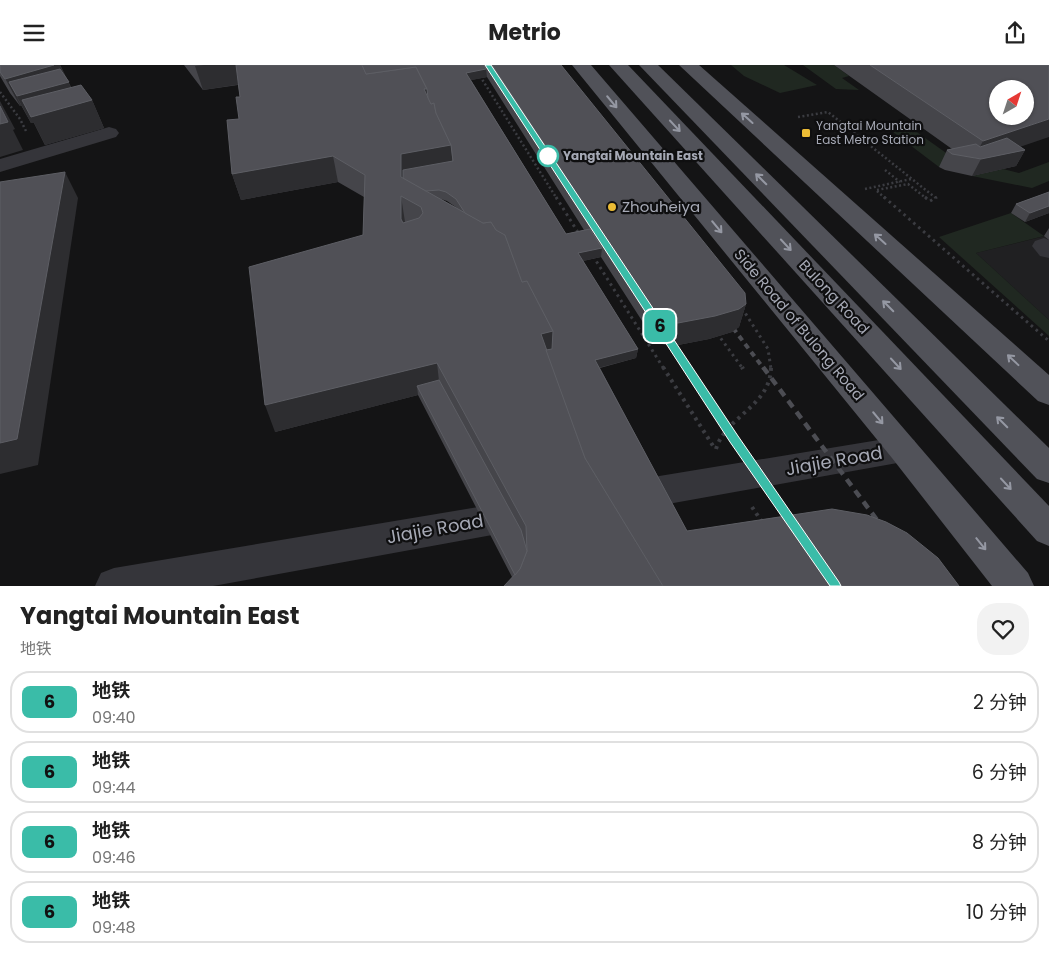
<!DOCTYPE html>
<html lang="zh">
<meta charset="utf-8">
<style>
body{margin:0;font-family:Poppins,"Noto Sans SC",sans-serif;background:#f2f2f2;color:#222;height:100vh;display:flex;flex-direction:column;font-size:19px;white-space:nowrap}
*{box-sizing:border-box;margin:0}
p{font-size:16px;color:#767676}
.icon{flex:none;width:28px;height:28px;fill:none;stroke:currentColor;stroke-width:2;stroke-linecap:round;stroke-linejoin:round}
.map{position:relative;height:521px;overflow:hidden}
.drawer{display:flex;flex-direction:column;background:#fff;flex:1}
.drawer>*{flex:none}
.badge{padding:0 10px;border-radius:8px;font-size:18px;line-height:32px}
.needle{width:32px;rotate:39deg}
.controls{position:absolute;left:989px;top:15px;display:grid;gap:10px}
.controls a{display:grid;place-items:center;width:45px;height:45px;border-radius:50%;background:#fff;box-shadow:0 1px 4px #0004;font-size:25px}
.map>.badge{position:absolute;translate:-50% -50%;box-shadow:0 0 0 2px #fff}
.round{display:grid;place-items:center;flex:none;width:52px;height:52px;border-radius:20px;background:#f2f2f2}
.headline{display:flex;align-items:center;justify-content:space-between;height:85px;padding:0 20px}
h1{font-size:24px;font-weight:700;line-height:38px}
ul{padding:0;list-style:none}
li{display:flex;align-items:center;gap:15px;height:62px;margin:0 10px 8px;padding:0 10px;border:2px solid #e0e0e0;border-radius:20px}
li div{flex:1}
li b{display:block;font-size:19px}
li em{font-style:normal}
li .badge{min-width:55px;font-weight:700;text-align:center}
header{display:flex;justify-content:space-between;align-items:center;height:65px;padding:0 20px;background:#fff;font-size:22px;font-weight:700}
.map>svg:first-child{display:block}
.built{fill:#202022}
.green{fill:#202821}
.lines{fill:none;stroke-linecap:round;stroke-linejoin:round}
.path-far2{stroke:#3b3c41;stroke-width:2.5;stroke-dasharray:2 2.5;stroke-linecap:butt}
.path-far1{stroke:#3b3c41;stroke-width:3;stroke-dasharray:2.5 4;stroke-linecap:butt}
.path{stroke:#3b3c41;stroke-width:4;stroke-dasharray:3 4.5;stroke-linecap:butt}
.minor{fill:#35353a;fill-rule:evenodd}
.major{fill:#515259;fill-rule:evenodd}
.rail-far1{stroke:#4c4d53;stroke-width:4;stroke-dasharray:5.5 4.5;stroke-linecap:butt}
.rail{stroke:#4c4d53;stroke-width:4.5;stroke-dasharray:8 6;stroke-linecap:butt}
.wall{fill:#45454a;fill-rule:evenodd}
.shaded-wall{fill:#2d2d30}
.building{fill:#505056;stroke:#5d5e64;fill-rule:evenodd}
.oneway{stroke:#9598a3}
.line{fill:#3abca8;stroke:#fff}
.poi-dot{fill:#ecbc35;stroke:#0f0f10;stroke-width:2}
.stop-dot{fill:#fff;stroke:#3abca8;stroke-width:2.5}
.labels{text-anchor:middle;stroke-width:4.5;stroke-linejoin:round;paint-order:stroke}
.far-poi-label{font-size:12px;fill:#a6a9b5;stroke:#0f0f10;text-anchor:start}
.far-stop-label{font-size:12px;font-weight:bold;fill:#a6a9b5;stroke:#0f0f10;text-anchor:start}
.poi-label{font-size:15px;fill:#a6a9b5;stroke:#0f0f10;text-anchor:start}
.street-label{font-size:15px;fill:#a6a9b5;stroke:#0f0f10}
.near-street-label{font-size:18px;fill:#a6a9b5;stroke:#0f0f10}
</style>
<header><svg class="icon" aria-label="menu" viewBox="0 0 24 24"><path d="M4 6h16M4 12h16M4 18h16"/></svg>Metrio<svg class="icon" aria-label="share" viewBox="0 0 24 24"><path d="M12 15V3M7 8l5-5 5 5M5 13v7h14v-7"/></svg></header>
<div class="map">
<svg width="1049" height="521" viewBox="0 0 1049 521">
<rect width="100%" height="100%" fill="#141415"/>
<polygon class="built" points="1049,170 1049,255 976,188"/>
<g class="green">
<polygon points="731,0 784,0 817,20 780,28 744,11"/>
<polygon points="803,0 834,0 849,11 842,13 859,25 836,24"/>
<polygon points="904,58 956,95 939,102 885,61"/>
<polygon points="1049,97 1049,116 1032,123 972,111 1003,104 1019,108"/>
<polygon points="1011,148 1044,171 976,188 1049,255 1049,271 939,172"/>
</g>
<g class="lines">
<g class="path-far2">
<polyline points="480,11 557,134"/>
<polyline points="0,27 20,54 27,68"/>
<polyline points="798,52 828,47 937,134"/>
<polyline points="885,105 900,117"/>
<polyline points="865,124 911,114"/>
<polyline points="877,125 908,119 927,134"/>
<polyline points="877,126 886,134"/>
</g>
<g class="path-far1">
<polyline points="556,132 579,169"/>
<polyline points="884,132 1049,276"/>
<polyline points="925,132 930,136 937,132"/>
<polyline points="593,191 664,304"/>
<polyline points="742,243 768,284 771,304"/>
<polyline points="717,268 743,304"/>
</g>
<g class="path">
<polyline points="663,302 715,384"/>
<polyline points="742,302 743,304"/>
<path d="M716,384c10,-33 55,-43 55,-82"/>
<polyline points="752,442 762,457"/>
</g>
<g class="minor">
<polygon points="109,62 116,64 119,68 116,72 0,107 0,94"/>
<polygon points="1044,173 1049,175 1049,193 1040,191 1032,181 1035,176"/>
<polygon points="903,371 914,375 919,384 914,393 903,397 629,446 617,441 612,431 617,421 629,416"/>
<polygon points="520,435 532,439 537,450 532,461 520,465 213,521 95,521 101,508 114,503"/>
</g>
<g class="major">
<polygon points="572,0 591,0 1028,508 1034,521 992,521 892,393"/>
<polygon points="609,0 628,0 1049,441 1049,481 1037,476"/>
<polygon points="639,0 658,0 1049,383 1049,418 1037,414"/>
<polygon points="679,0 699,0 1049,310 1049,340 1038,336"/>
</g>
<g class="rail-far1">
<polyline points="727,255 764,304"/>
<polyline points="665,270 688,304"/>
</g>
<g class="rail">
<polyline points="687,302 795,463"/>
<polyline points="763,302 883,463"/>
</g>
</g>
<g class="wall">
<polygon points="0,0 60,0 71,22 92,35 104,63 45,80 34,58 31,58 21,40 20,41 10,28 0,11"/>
<path d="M184,0h377l185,239 -7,23 -7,5 -23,7 -36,7 -11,-2 -9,-6 -52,-81 -18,4 55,88 -2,9 -36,10 87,163 -175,46 -94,-182 -143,37 88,-197 1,-38 -26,-15 -97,18 -9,-26 7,-55 1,-22 -2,-12 -35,5zM487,12l97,153 -18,4 -95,-154zM441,134l6,2 10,7z"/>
<polygon points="834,0 1049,0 1020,82 1025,85 1016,101 972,111 945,105 939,102 947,85 952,84"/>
<polygon points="1049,127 1049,148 1025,157 1011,148 1016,139"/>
<polygon points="1049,163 1049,175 1044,171"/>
</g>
<g class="shaded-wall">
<polygon points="54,0 60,0 79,39 92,35 104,63 45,80 34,58 31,58 9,17 21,40 20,41 0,4"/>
<polygon points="204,0 237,0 242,19 203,25 195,1"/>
<polygon points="486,4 487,12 467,16 466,8"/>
<polygon points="424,24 427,24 430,48"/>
<polygon points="0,36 15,64 13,65 23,85 0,92"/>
<polygon points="1049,54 1049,72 987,93 1025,85 1016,101 972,111 981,94 974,93 983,76"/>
<polygon points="451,80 453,105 403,127 401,112 401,89"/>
<polygon points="333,91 338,117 241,135 232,109"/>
<polygon points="65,107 78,133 38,400 0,409 0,378"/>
<polygon points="401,131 405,157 405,181 401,154"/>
<polygon points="1049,141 1049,148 1025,157 1030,148"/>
<polygon points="602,183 601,192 578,197 578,188"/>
<polygon points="746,239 739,262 732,267 709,274 673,281 678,258"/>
<polygon points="553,266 552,293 543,295 541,269"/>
<polygon points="638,284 636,293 594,304 595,295"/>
<polygon points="437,298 440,325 417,321 418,330 275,367 265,340"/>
</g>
<g class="building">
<polygon points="0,0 54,0 5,14 0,7"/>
<path d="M236,0h126l4,9 50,-7 11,22h-3l7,15 3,-1 2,10 15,32 -50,9v23l82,46 8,-1 5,8 9,5 17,47 5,-1 26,50 -12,3 44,124 78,128h-159l16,-17 7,-18 -1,-25 -89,-163 -172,42 -16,-138 114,-32 2,-60 -32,-19 -101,18 -5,-54 12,-1 -3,-22h4zM401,131l20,11 2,6 -4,5 -16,5 -2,-4z"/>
<polygon points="362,0 484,0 486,4 466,8 566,169 590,164 602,183 578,188 638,284 595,295 687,466 832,444 867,450 886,457 907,468 938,493 959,521 663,521 585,393 546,285 552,284 553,266 527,216 522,217 505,170 496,165 491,157 483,158 465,148 456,134 446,127 439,125 426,126 403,113 403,105 453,96 451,80 436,48 434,38 431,39 428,33 427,24 416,2 366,9"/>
<polygon points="492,0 561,0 745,228 746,239 739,244 715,251 678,258 666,256 657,250"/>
<path d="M870,0h179v54l-66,22zM998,24h27v27h-27z"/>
<polygon points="60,4 69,17 17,31 9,17"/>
<polygon points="81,20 92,35 31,52 22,35"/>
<polygon points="0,41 8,57 0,59"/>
<polygon points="1007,73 1025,85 981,94 952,89 947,85 976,79 980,82"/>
<polygon points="65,107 17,374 0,378 0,117"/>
<polygon points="1049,127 1049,141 1030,148 1016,139"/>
<polygon points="439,315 521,465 527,486 520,504 515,510 417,321"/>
</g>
<defs><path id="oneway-shaft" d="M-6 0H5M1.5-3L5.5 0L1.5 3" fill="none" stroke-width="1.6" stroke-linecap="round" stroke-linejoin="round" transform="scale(1.25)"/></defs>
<g class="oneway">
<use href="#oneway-shaft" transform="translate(612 37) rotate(50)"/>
<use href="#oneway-shaft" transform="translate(747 53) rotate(-138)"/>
<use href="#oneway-shaft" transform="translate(675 61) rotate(47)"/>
<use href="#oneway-shaft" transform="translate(761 114) rotate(-135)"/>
<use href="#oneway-shaft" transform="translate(717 162) rotate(50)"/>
<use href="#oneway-shaft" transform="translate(880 174) rotate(-138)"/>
<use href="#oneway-shaft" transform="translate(786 180) rotate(47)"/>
<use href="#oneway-shaft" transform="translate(888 241) rotate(-135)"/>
<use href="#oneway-shaft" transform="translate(1013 295) rotate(-137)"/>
<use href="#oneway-shaft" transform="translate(896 299) rotate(47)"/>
<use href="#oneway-shaft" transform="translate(878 353) rotate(50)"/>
<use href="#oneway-shaft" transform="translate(1002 357) rotate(-135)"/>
<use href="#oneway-shaft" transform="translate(1006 419) rotate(47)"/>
<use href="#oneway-shaft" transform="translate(981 479) rotate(51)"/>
</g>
<polygon class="line" points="485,0 491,0 738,371 839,517 841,521 830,521 730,377"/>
<g class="poi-dot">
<rect x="801" y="63" width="10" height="10" rx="2.5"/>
<circle cx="612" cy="142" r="5"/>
</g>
<circle class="stop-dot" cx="548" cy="91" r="10"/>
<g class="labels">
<g class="far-poi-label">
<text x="816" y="65">Yangtai Mountain<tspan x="816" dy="14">East Metro Station</tspan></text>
</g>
<g class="far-stop-label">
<text x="563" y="95">Yangtai Mountain East</text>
</g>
<g class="poi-label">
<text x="622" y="147">Zhouheiya</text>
</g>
<g class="street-label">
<text transform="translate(834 232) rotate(47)" y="5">Bulong Road</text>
<text transform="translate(799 260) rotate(50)" y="5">Side Road of Bulong Road</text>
</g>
<g class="near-street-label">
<text transform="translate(834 396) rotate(-10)" y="6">Jiajie Road</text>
<text transform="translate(435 464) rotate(-10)" y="6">Jiajie Road</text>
</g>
</g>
</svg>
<div class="controls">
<a><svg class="needle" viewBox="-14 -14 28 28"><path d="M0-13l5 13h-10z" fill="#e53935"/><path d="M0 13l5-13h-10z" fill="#767676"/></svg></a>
</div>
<b class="badge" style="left:660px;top:261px;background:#3abca8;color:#111">6</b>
</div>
<section class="drawer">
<div class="headline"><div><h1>Yangtai Mountain East</h1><p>地铁</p></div><a class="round"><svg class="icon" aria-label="heart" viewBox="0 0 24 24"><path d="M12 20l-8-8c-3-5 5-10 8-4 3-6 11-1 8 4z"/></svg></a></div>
<ul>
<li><span class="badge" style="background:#3abca8;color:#111">6</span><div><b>地铁</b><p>09:40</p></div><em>2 分钟</em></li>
<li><span class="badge" style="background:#3abca8;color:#111">6</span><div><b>地铁</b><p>09:44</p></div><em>6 分钟</em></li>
<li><span class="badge" style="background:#3abca8;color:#111">6</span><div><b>地铁</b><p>09:46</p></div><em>8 分钟</em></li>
<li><span class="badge" style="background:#3abca8;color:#111">6</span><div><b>地铁</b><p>09:48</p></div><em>10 分钟</em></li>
</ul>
</section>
